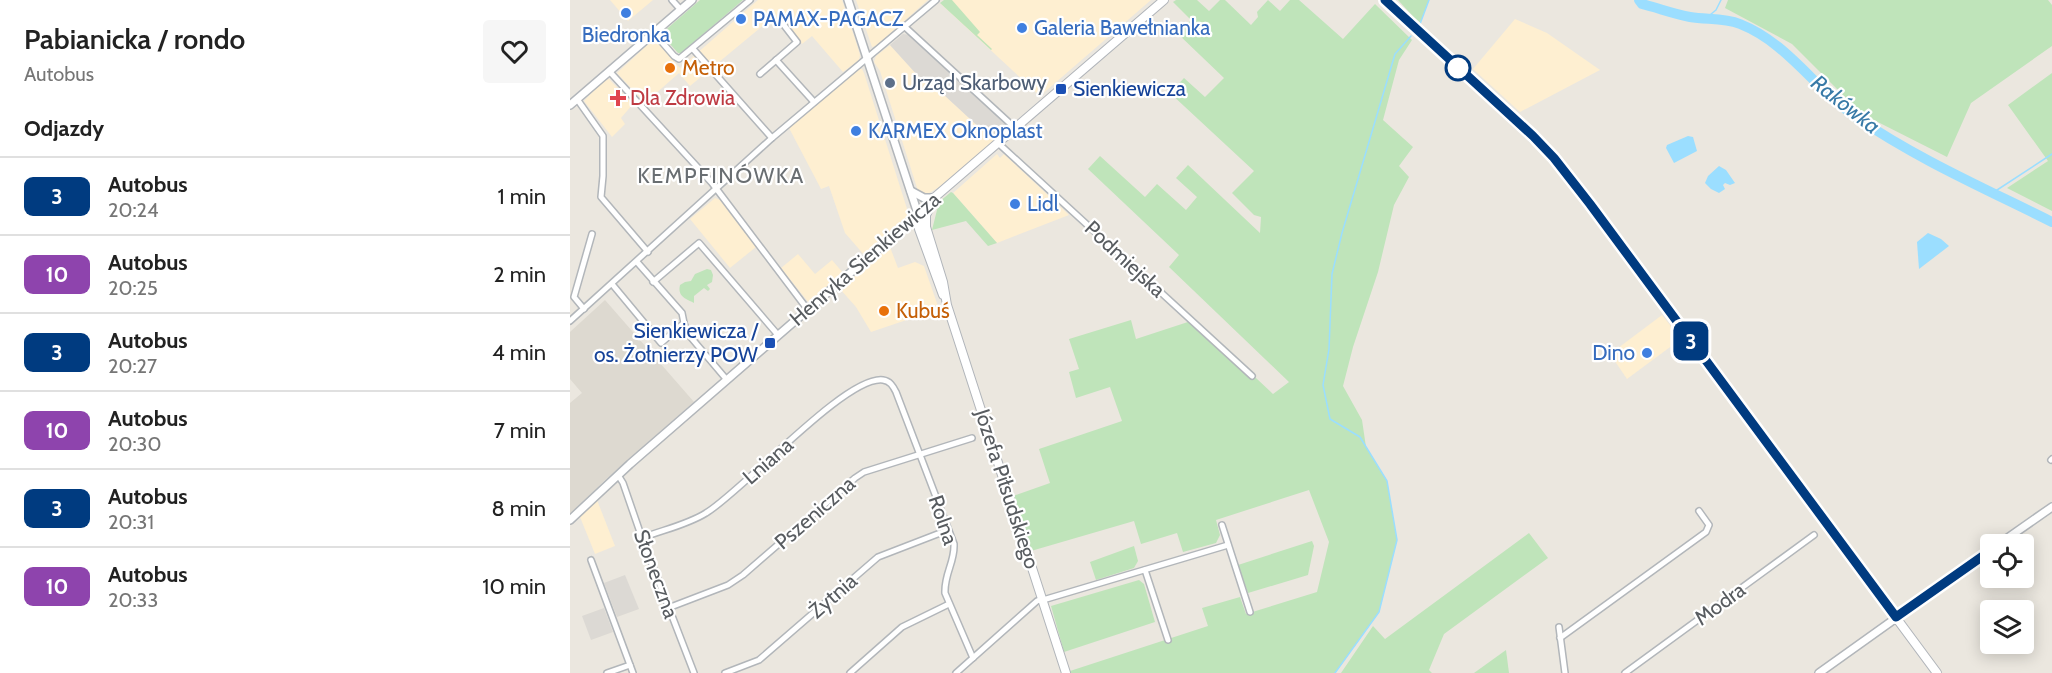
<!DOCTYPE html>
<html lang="pl">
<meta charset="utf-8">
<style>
body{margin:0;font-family:Cabin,sans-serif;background:#f6f6f6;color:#222;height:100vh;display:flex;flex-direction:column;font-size:22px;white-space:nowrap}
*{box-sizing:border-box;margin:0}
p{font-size:20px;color:#767676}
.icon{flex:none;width:33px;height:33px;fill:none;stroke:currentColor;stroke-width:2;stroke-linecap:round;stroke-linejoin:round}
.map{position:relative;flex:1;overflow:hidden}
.drawer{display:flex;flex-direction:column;background:#fff;width:570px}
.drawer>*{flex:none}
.badge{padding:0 12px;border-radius:9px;font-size:21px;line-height:39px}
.buttons{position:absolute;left:1410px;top:534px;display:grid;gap:12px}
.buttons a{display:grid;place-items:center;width:54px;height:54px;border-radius:6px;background:#fff;box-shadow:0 3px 15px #0003;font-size:30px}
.map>.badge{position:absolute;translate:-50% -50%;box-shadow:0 0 0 3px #fff}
h2{padding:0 24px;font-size:22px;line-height:54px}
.round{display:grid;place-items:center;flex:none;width:63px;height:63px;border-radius:6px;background:#f6f6f6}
.summary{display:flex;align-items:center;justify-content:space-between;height:102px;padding:0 24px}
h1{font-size:28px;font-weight:600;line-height:45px}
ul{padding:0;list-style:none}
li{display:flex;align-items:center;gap:18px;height:78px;padding:0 24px;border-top:2px solid #e0e0e0}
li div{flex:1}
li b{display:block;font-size:22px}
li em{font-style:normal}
li .badge{min-width:66px;font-weight:700;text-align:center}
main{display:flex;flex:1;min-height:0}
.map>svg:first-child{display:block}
.commercial{fill:#feefd1}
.industrial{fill:#dcd9d4}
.education{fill:#ddd9d0}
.green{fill:#bfe4ba}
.water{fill:#9bdeff}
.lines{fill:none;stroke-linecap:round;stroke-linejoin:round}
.stream{stroke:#9bdeff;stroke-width:1.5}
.river{stroke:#9bdeff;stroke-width:10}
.minor-casing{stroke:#b2b6ba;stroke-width:8}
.tertiary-casing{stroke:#b2b6ba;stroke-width:10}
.secondary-casing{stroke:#b1b5ba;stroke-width:10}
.minor{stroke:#fff;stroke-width:5}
.tertiary{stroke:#fff;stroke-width:7}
.secondary{stroke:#fff;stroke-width:8}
.line-casing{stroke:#fff;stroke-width:14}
.line{stroke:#003b80;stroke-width:9}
.shop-dot{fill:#3f7fe0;stroke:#fff;stroke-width:2}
.food-dot{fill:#e8710a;stroke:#fff;stroke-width:2}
.stop-dot{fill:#fff;stroke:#003b80;stroke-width:3}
.service-dot{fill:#5c6f8a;stroke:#fff;stroke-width:2}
.transit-dot{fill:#1a4fb4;stroke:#fff;stroke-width:2}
.health-dot{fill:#e0444e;stroke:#fff;stroke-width:2}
.labels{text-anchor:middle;stroke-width:4.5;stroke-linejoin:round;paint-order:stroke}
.shop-label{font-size:21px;fill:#366cbe;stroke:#fff;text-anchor:start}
.food-label{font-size:21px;fill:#c56008;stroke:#fff;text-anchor:start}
.service-label{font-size:21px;fill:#4e5e75;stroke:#fff;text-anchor:start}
.transit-label{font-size:21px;fill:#164399;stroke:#fff;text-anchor:start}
.health-label{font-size:21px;fill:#be3a42;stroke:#fff;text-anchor:start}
.street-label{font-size:21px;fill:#585c60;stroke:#fff}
.water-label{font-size:22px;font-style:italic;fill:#387aa7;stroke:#fff}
.neighbourhood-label{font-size:22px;letter-spacing:1.5px;fill:#696e72;stroke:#fff}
</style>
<main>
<section class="drawer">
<div class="summary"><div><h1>Pabianicka / rondo</h1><p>Autobus</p></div><a class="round"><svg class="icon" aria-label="heart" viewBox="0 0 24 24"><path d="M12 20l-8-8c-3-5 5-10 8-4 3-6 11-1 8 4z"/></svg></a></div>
<h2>Odjazdy</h2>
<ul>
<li><span class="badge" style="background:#003b80;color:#fff">3</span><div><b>Autobus</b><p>20:24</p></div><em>1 min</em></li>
<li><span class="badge" style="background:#8e44ad;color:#fff">10</span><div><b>Autobus</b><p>20:25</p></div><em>2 min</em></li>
<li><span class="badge" style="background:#003b80;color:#fff">3</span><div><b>Autobus</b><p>20:27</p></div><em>4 min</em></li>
<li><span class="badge" style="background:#8e44ad;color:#fff">10</span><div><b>Autobus</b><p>20:30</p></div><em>7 min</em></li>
<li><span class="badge" style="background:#003b80;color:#fff">3</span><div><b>Autobus</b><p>20:31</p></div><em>8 min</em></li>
<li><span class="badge" style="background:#8e44ad;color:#fff">10</span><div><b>Autobus</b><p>20:33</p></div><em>10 min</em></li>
</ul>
</section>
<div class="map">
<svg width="1482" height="673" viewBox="0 0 1482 673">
<rect width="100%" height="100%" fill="#ebe7df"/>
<g class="commercial">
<polygon points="40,0 83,0 58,21"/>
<polygon points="188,0 272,0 287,45 290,55 289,60 273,72 242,36 232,44 209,15 198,24 196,23 120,86 109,73 75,103 47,73 84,39 110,68"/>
<polygon points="286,0 358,0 306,46 302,47"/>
<polygon points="375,0 581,0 470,96 371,4"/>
<polygon points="945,19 977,33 1030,70 950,112 903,69"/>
<polygon points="320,45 350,78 359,81 424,141 369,187 356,195 348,191 310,71 304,62 306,56"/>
<polygon points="288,69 292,69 294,73 339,215 295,256 275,233 259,186 251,189 219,128"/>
<polygon points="39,79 63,104 51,118 55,124 42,137 14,101 32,82"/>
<polygon points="427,154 430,158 434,154 499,215 427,243 383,193"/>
<polygon points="145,198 150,200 186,247 160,268 120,219"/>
<polygon points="320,247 328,268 345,262 354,266 369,309 301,332 286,307 270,289"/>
<polygon points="228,254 245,274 262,260 274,274 239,303 211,268"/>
<polygon points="1092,315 1111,339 1057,379 1040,354"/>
<polygon points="27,500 45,546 25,554 10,517"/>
</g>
<g class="industrial">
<polygon points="333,34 340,35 437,125 437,129 424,141 359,81 350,78 320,45"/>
<polygon points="55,575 69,609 47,617 34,583"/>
<polygon points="34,608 43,632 21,640 12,616"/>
</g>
<polygon class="education" points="35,300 124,402 35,480 0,514 0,403 12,393 0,379 0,332"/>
<g class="green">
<polygon points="130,0 173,0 111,53 108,53 91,34"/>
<polygon points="374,0 382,0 410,32 407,35 422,49 421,50 370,3"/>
<polygon points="606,0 627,0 639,11 650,0 655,0 681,25 688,17 687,12 698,0 710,11 720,0 729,0 773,39 805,4 842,40 829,60 813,120 843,147 829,166 839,177 824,205 808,272 783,347 773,386 792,420 796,447 817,481 827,540 809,612 765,673 501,673 500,671 638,626 632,608 670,597 676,614 747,592 759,542 739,490 646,520 650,535 646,543 613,552 607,533 571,544 564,521 461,551 443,496 480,483 469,449 552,421 540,387 506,398 499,372 509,369 499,339 561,320 566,339 624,320 703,394 719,382 599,267 609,255 518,169 530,156 575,197 587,184 616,210 627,197 606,178 618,165 690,233 691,217 684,215 662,193 684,171 600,93 614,78 635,97 654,78 607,33 621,20 603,2"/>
<polygon points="828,0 859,0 850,24"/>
<polygon points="1158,0 1478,0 1482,5 1482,46 1401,103 1377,157 1292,114 1222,44 1155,8"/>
<polygon points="1482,73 1482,211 1437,188 1478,161 1438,105"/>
<polygon points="381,192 383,193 427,243 418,246 396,221 362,230 369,202"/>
<path d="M137,269l4,1 2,5 -1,7 -5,3 3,4 -2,2 -4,-3 -10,8v7c-7,-4 -17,-6 -14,-18l5,-3 6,-1 4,-7z"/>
<polygon points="959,533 978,558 874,634 859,670 862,673 771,673 803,626 815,639"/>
<polygon points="742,541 744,546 738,575 678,593 668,565"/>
<polygon points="564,546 568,561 564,568 526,580 520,562"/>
<polygon points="569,580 574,584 585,622 494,652 481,606"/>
<polygon points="936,650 939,673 904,673"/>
</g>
<g class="water">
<polygon points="1118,136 1123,137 1127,151 1104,163 1096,148 1097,145"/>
<polygon points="1149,166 1156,170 1165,183 1160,185 1155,183 1153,185 1155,189 1149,193 1141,189 1135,183 1138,176"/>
<polygon points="1358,233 1371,239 1379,246 1349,269 1347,242"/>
</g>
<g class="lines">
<g class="stream">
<polyline points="1135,19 1146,10 1151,0"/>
<polyline points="850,24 859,0"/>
<polyline points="1424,192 1482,154"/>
<polyline points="765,673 809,612 827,540 817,481 790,437 760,419 753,385 759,349 762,274 772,233 825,54 841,36"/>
</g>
<path class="river" d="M1069,0l3,4c16,4 32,10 48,13 17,3 33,0 50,7 48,19 74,64 116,93 61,42 130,72 196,105"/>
<g class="minor-casing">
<g id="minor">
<polyline points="102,0 111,10"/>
<polyline points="335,27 445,128"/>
<polyline points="84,33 104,56 109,59 180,0"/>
<polyline points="123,49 202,138"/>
<polyline points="206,60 244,102"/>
<polyline points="39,71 142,183 238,310"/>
<polyline points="190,74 227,42 210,20"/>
<polyline points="7,99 33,136 33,176 31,197 78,252"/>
<polyline points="428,143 682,376"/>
<polyline points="83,282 129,243 208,335"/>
<polyline points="42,284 91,343 114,323 112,313 67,262"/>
<polyline points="14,309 4,297 22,234"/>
<polyline points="0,321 202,138 366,0"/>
<polyline points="114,323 118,334 157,380"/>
<polyline points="1481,460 1482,459"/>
<polyline points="48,475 53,483 72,538 124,673"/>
<polyline points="652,525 680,612"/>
<path d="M72,538c20,-8 45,-13 64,-25 37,-22 140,-138 177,-133 7,1 10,6 13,12l58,152c1,18 -10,30 -9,49l28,65"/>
<polyline points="21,560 63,673"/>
<polyline points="575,570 598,640"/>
<polyline points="473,600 658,545"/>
<polyline points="98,608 158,585 173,575 285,478 294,472 402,438"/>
<polyline points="989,627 995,673"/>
<polyline points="990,638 1136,532 1139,525 1129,511"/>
<polyline points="37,673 60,665"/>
<polyline points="155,673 189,660 308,557 378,530"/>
<polyline points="280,673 332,627 379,604"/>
<polyline points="386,673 467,601 472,599"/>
<polyline points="1055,673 1244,535"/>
</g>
</g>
<g class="tertiary-casing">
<g id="tertiary">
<polyline points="278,0 349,217"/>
<polyline points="0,105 122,0"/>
<polyline points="341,191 354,198 364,198"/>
<polyline points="0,520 60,464 348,214"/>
<polyline points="1429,544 1482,507"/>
<polyline points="1249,673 1420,551"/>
</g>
</g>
<g class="secondary-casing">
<g id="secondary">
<polyline points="814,0 984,158 1006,185 1367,673"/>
<polyline points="364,198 356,215 356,227 373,282 377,305 496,673"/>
<polyline points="373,295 349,229 348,214 365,197 594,0"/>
</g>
</g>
<use href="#minor" class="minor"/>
<use href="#tertiary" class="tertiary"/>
<use href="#secondary" class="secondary"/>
</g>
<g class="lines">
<g class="line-casing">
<polyline id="line" points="815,0 963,136 984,158 1020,204 1326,617 1420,551"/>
</g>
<use href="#line" class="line"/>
</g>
<g class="shop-dot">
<circle cx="56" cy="13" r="6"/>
<circle cx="171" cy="19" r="6"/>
<circle cx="452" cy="28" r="6"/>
<circle cx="286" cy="131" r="6"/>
<circle cx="445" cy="204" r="6"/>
<circle cx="1077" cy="353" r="6"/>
</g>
<g class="food-dot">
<circle cx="100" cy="68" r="6"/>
<circle cx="314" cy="311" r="6"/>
</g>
<circle class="stop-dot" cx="888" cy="68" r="12"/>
<circle class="service-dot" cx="320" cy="83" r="6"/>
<g class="transit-dot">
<rect x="485" y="83" width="12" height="12" rx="3"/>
<rect x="194" y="337" width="12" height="12" rx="3"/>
</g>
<path class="health-dot" d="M45 89h6v6h6v6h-6v6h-6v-6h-6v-6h6z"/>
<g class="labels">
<g class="shop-label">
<text x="183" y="26">PAMAX-PAGACZ</text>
<text x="464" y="35">Galeria Bawełnianka</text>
<text x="56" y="42" text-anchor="middle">Biedronka</text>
<text x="298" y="138">KARMEX Oknoplast</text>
<text x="457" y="211">Lidl</text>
<text x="1065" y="360" text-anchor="end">Dino</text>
</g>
<g class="food-label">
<text x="112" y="75">Metro</text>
<text x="326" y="318">Kubuś</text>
</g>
<g class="service-label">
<text x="332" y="90">Urząd Skarbowy</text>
</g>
<g class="transit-label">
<text x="503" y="96">Sienkiewicza</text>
<text x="188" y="338" text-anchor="end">Sienkiewicza /<tspan x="188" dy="24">os. Żołnierzy POW</tspan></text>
</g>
<g class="health-label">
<text x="60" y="105">Dla Zdrowia</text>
</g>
<g class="street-label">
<text transform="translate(295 259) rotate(-41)" y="7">Henryka Sienkiewicza</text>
<text transform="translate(555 259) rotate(43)" y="7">Podmiejska</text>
<text transform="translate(198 461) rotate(-41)" y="7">Lniana</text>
<text transform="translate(437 489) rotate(72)" y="7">Józefa Piłsudskiego</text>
<text transform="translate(245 513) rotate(-41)" y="7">Pszeniczna</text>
<text transform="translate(373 520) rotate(71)" y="7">Rolna</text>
<text transform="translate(86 574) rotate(70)" y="7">Słoneczna</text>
<text transform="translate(263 596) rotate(-41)" y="7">Żytnia</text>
<text transform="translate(1150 604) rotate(-36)" y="7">Modra</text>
</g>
<g class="water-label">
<text transform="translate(1276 104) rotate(38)" y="8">Rakówka</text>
</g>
<g class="neighbourhood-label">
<text x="151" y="183">KEMPFINÓWKA</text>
</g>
</g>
</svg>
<div class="buttons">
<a><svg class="icon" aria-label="locate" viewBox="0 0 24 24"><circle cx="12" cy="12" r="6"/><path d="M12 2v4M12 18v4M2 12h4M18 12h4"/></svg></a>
<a><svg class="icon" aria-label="layers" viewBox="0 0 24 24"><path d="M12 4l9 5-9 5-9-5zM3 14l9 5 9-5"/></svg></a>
</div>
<b class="badge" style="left:1121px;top:341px;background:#003b80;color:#fff">3</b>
</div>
</main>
